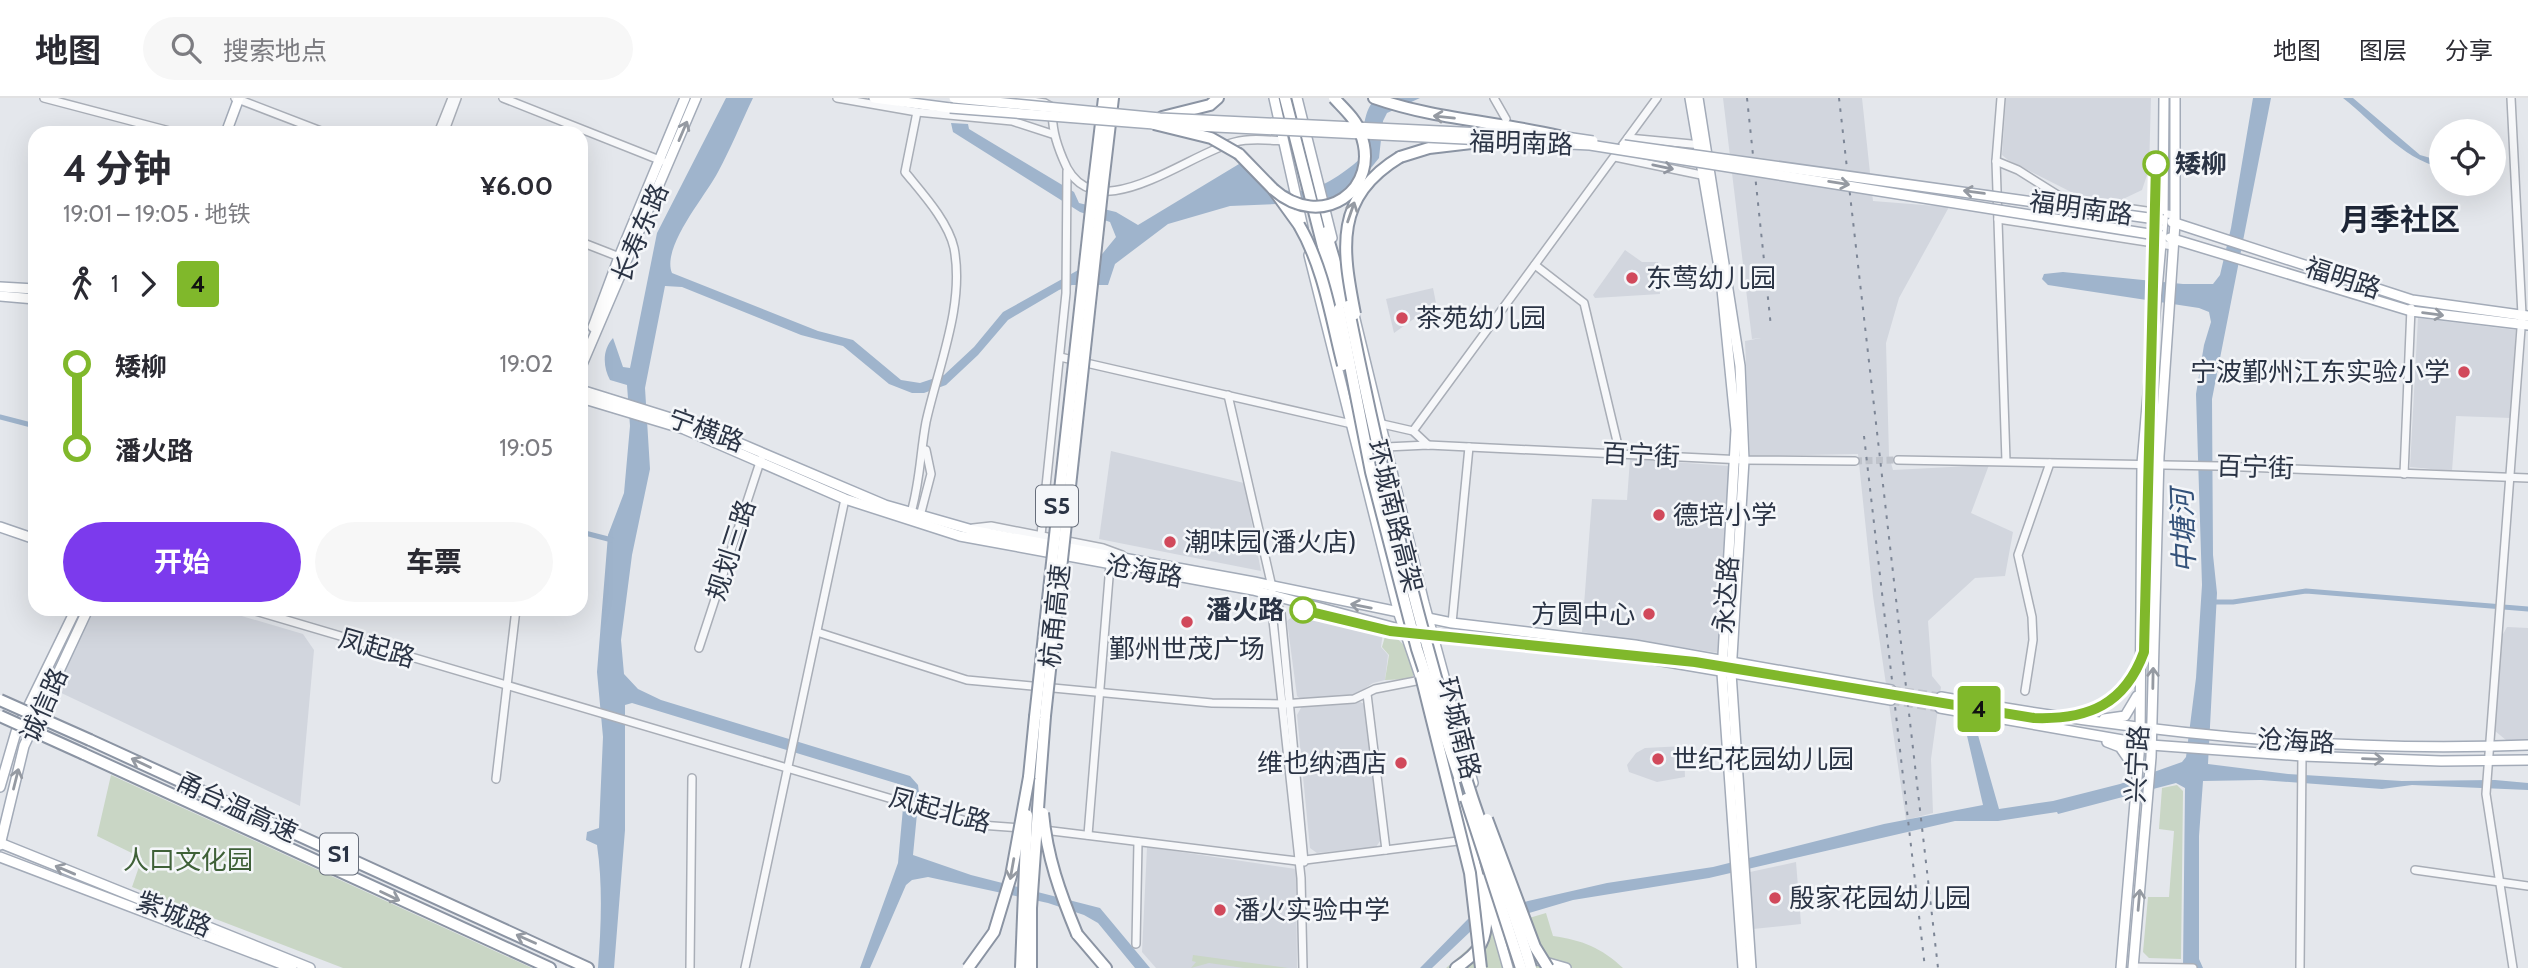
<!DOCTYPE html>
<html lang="zh">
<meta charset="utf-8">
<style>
body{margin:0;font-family:Cabin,"Noto Sans SC",sans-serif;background:#f7f7f7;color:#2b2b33;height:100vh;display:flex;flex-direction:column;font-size:26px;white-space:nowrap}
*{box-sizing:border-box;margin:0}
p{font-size:23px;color:#7c7c81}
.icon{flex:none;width:38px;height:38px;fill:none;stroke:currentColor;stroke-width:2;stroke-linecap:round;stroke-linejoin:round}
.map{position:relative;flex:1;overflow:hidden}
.details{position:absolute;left:28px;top:28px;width:560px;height:490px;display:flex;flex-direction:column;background:#fff;border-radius:21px;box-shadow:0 7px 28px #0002}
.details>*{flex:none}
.badge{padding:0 14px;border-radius:5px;font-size:24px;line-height:46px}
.controls{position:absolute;left:2429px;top:21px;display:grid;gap:14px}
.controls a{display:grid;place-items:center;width:77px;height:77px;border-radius:50%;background:#fff;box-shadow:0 7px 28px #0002;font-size:35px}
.map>.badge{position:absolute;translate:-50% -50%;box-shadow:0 0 0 4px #fff}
.legs{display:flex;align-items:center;gap:10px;height:77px;padding:0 35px;font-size:23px}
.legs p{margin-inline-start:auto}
.overview{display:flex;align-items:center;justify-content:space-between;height:119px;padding:0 35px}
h1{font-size:38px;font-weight:700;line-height:52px}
.cta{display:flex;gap:14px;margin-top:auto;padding:14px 35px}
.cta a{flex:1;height:80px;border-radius:42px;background:#7c3aed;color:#fff;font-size:28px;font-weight:700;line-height:80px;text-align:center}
.cta a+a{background:#f7f7f7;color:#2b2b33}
ul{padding:0 35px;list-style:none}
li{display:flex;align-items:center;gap:24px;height:84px;font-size:26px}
li i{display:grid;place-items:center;width:10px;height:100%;margin:0 9px;background:currentColor}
li i::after{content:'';width:18px;height:18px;margin:-9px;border:5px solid;border-radius:50%;background:#fff}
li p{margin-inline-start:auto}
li:first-child i{background:linear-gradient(#0000 50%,currentColor 0)}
li:last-child i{background:linear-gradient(currentColor 50%,#0000 0)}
header{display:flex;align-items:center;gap:42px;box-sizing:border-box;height:98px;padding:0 35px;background:#fff;border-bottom:2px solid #e1e1e2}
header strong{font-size:33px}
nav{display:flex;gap:38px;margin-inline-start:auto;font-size:24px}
.search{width:490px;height:63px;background:#f7f7f7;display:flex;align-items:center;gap:18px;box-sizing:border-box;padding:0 24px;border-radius:38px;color:#7c7c81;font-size:26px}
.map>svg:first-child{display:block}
.built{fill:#d2d6de}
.green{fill:#c9d6c5}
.water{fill:#9fb4cc}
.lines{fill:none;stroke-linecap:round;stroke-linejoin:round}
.canal{stroke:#9fb4cc;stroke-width:5}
.minor-tunnel{stroke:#bfc3cb;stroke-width:7;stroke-dasharray:7 3.5;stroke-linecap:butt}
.major-tunnel{stroke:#bfc3cb;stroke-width:9;stroke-dasharray:9 4.5;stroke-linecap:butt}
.minor-casing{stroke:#a9aeb7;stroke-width:10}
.major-casing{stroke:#a3abb8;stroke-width:12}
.highway-casing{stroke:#8b94a3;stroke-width:14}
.minor{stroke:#f7f8fa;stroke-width:7}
.major{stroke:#fff;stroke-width:9}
.highway{stroke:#fff;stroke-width:10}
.rail{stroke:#7d8696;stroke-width:2;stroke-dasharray:3.5 7;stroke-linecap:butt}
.major-bridge-casing{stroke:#a3abb8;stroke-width:12;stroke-linecap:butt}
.highway-bridge-casing{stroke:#8b94a3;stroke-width:14;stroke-linecap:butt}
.major-bridge{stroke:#fff;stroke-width:9}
.highway-bridge{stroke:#fff;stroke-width:10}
.oneway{stroke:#959aa2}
.oneway2{stroke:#9196a0}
.line-1-casing{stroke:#fff;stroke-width:16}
.line-1{stroke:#80b82b;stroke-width:10}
.stop-1-dot{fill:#fff;stroke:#80b82b;stroke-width:3.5}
.poi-dot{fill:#d1495b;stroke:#f4f6f9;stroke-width:2.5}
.labels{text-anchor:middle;stroke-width:5;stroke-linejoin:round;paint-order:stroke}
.shield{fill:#f4f6f9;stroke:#676e7b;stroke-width:2}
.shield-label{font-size:24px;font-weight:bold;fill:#2b3445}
.street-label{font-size:26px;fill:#2b3445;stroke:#f4f6f9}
.stop-label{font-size:26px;font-weight:bold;fill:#2b3445;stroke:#f4f6f9;text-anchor:start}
.poi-label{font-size:26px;fill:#2b3445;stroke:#f4f6f9;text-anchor:start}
.park-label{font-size:26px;fill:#3f6138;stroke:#f4f6f9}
.water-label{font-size:28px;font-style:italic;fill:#34527a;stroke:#f4f6f9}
.quarter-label{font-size:30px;font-weight:bold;fill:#1d2536;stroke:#f4f6f9}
</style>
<header>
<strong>地图</strong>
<div class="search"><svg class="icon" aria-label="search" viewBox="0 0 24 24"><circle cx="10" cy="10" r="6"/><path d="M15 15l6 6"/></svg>搜索地点</div>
<nav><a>地图</a><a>图层</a><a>分享</a></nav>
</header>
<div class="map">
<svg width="2528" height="870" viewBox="0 0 2528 870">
<rect width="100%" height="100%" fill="#e4e7ec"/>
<g class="built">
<polygon points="1723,0 1862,0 1873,103 1949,109 1899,200 1886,245 1889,358 1893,372 1989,367 1971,415 2013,434 2005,478 1975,480 1928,523 1932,578 1941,589 1931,661 1933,715 1906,722 1873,498 1858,356 1750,358 1745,243 1761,240 1752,241"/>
<polygon points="2006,0 2151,0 2149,71 2142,92 2121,102 2079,98 2008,62 2002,57"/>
<polygon points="1625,152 1642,164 1658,164 1660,196 1595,200 1593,197"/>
<polygon points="1433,190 1436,205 1394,235 1386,201"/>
<polygon points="2418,220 2516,232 2511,320 2456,318 2452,373 2410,369"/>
<polygon points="1111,353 1244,385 1261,473 1099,441"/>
<polygon points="1630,361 1729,368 1719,555 1582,534 1592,401 1627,402"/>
<polygon points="94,511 218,511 303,536 314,552 300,708 55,592"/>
<polygon points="1298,514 1383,534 1381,549 1388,557 1385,582 1373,585 1353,598 1301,601 1297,598 1287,523"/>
<polygon points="2507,529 2528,530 2528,642 2506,642 2495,633 2502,538"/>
<polygon points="1360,604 1365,606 1380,743 1376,749 1317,755 1310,750 1297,617 1302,608"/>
<polygon points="1684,648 1685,679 1657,684 1629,674 1627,667 1636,655 1645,650"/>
<polygon points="1147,749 1296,771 1297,870 1156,870 1142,854"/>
<polygon points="1796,764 1801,826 1753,831 1750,774"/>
</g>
<g class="green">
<path d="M1386,535c18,6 26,22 28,41l-3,5 -26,1 4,-25 -7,-8z"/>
<polygon points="111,677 532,870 343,870 132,789 142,760 97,738"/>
<polygon points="2177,687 2183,693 2181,861 2149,860 2143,854 2148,799 2169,799 2174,733 2159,731 2162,690"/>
<path d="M1546,815l7,23c29,4 49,12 70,32h-177l45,-39z"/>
<polygon points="1193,857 1288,870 1244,870 1209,865 1191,870 1196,864 1192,863"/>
</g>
<g class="water">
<path d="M726,0h27c-12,25 -22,50 -35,74 -11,22 -57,75 -46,101l146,58 35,9 48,40 19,3 24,-8 30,-28 29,-35 95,-53 18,-22 -6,-15 -30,-10 -127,-80 -2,-9 17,1 1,5 105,63 5,11 37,9 22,13 101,-61 6,-1c9,7 20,19 30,24 31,14 63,-9 85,-28 5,-21 0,-45 16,-61h44l-33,15 -4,8 -4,37 -21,26 -31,18 -97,4 -62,18 -53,40 -7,21h-36l-13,5 -51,30 -30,35 -32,30 -22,8h-12l-23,-9 -46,-38 -42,-11 -119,-48 -17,-1 -20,102 5,81 -18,86 -11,85 3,34 14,15 23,11 249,76 8,9 1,8 -6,62 58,20 129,33 50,60h-15l-37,-45 -14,-8 -36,-12 -120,-26 -16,3 -6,5 -36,83h-10l38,-105 7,-77 -273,-83 -7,2v125l-11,138h-16c3,-41 5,-82 -1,-123l-11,-5 1,-8 12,-4 4,-91 -6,-65 11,-137 16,-42 6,-67 -3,-41 -17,-5c-7,-13 -8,-30 3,-42l10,29 7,1 27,-135z"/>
<polygon points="2253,0 2271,0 2212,301 2213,457 2217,495 2208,666 2288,676 2402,683 2495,682 2528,685 2528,692 2412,687 2382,691 2261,682 2203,683 2199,738 2199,861 2203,870 2183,870 2185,690 2176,685 2058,716 2057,714 1998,723 1955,723 1709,780 1573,802 1472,832 1432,870 1420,870 1468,821 1528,803 1607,785 1713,769 1884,726 1983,707 1965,629 1976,630 1999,711 2053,703 2120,686 2182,664 2186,659 2196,580 2202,487 2196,296 2204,247 2211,224 2209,214 2199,210 2048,187 2042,181 2044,176 2063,174 2183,186 2213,186 2220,177 2231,130"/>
<path d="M2343,0h10l67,57 21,6v7c-41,-11 -66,-45 -98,-70z"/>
</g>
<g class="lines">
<g class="canal">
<polyline points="0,319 35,328"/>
<polyline points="581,434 612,442"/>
<polyline points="2211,504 2233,504 2306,493 2528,511"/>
</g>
<polyline class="minor-tunnel" points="1855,363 1898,362"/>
<g class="major-tunnel">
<polyline points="1891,592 1941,599"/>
<polyline points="1891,602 1940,610"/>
</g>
<g class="minor-casing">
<g id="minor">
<polyline points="44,0 177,35"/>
<polyline points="235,0 326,35"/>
<polyline points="503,0 662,63"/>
<polyline points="837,0 917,14 1012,23 1052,36"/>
<path d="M1012,0l33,5 7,4c0,20 3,33 11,52 29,76 123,-5 172,-17 15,-4 33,-2 48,-1"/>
<polyline points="1494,0 1506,21"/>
<polyline points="2001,0 1996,63 2006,363"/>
<polyline points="2511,0 2522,217 2486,696 2513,870"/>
<polyline points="438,35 452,0"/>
<polyline points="444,35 457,0"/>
<polyline points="1628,40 1702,47"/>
<polyline points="1615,59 1706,78"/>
<polyline points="1996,63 2018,72 2064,101 2174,117"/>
<polyline points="1998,121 2173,148"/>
<polyline points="581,144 622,160"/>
<polyline points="1535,167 1584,205 1620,356"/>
<polyline points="1060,259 1356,327"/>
<polyline points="1228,297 1272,489 1272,513 1301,780 1303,870"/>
<polyline points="1378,325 1413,333 1428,347"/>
<polyline points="1413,333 1657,0"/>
<polyline points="1386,349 1428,347 1744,362 1855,363"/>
<polyline points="1898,362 2218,368 2528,380"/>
<polyline points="2404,376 2411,210"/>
<path d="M910,418c10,-31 10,-62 16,-94 12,-55 39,-117 28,-174 -6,-27 -32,-55 -49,-76l12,-60"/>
<polyline points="919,422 931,376 926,352"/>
<polyline points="973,430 991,428 1103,450 1122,457"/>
<polyline points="1041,437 1066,195 1067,73"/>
<polyline points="1274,499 1281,515 1304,764"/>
<polyline points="249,511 980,727 1022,730"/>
<polyline points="1452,525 1469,349"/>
<polyline points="817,534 967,582 1212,605 1282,606 1354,601 1375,591 1421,582"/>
<polyline points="699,550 761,361"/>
<polyline points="2025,593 2033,542 2032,519 2018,457 2050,365"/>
<polyline points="1367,596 1386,752"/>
<polyline points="496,681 516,511"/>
<polyline points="1044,732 1297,763 1466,742"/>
<polyline points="1088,737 1110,467"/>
<polyline points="2415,772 2528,788"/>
<polyline points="1136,846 1138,744"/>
<polyline points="2133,869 2193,870"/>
<polyline points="690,870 692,680"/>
<polyline points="745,870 845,401"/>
<polyline points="2300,870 2302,658"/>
</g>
</g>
<g class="major-casing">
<g id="major">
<polyline points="874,0 950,10"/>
<polyline points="1274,0 1303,130"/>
<polyline points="1297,0 1332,140"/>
<polyline points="1690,0 1721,181 1736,332 1722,575 1743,870"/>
<polyline points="1698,0 1740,268 1744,362 1731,575 1751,870"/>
<polyline points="226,35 239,0"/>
<polyline points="1482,35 1536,37"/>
<polyline points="2172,124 2412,202 2528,218"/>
<polyline points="2170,140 2411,213 2528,227"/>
<polyline points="1309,157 1399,516 1422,584"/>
<polyline points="0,189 35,191"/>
<polyline points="0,198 35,201"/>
<polyline points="1354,217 1424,505 1473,685"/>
<polyline points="593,229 619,159 685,0"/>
<polyline points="581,269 696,0"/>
<polyline points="581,292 706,331 885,407 976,433 1254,484 1452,525 1635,547 1891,592"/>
<polyline points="581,300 684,331 845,401 960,438 1253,492 1403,532 1603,553 1891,602"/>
<polyline points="0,429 35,441"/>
<path d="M1941,599c194,35 390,56 587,48"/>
<polyline points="1940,610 2151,647 2302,658 2441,663 2528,662"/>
<polyline points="2104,621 2125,618 2137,598"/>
<polyline points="2107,644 2120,649 2136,672"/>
<polyline points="0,689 16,634 76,511"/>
<polyline points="0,745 310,870"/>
<polyline points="0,747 24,648 88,511"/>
<polyline points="0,759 292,870"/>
<polyline points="1483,781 1508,870"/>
<polyline points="1525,850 1538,862 1566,870"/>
<polyline points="2121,870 2140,645 2142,366 2163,122 2164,0"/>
<polyline points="2133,870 2151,659 2159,358 2175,125 2175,0"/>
</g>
</g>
<g class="highway-casing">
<g id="highway">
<polyline points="1285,0 1339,211"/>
<path d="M1374,0c63,22 121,23 185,38"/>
<polyline points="1162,19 1210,7 1218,0"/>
<polyline points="1239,56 1273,91 1299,127"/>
<polyline points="1400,59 1429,50 1480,44"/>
<polyline points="1094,84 1104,0"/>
<polyline points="1103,85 1113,0"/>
<polyline points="1326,134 1348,208"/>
<polyline points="90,642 588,870"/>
<polyline points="84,656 550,870"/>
<path d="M1451,673l35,138c2,31 -5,42 -30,59"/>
<polyline points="1029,679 1035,619"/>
<polyline points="1040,683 1045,618"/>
<polyline points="1077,836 1106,870"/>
</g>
</g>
<use href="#minor" class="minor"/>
<use href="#major" class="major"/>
<use href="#highway" class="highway"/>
<g class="rail">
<polyline points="1747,0 1771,229"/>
<polyline points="1839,0 1938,870"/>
<polyline points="1864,338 1925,870"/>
</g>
<g class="major-bridge-casing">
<g id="major-bridge">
<polyline points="954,0 1160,20 1482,35"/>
<polyline points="950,10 1154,26 1590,47 2162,138"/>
<polyline points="1559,38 1593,43"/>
<polyline points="1624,47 2163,122"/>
</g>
</g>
<g class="highway-bridge-casing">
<g id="highway-bridge">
<polyline points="1154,26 1211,40 1239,56"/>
<path d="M1273,91c48,43 110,1 87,-57 -4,-13 -17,-24 -26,-34"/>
<path d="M1299,127c25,43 32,93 44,140"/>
<path d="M1348,208c33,165 72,330 124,491 19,57 42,113 59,171"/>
<polyline points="1339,211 1371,374 1417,551 1459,679"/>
<path d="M1355,216c-13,-66 -21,-117 45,-157"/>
<polyline points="1421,578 1470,775 1481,870"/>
<polyline points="0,602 90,642"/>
<polyline points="0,618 84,656"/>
<polyline points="1045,618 1103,85"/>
<polyline points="1035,619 1094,84"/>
<polyline points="1466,701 1521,870"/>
<path d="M1043,715c4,44 17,80 34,121"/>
<polyline points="1487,721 1535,849 1548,870"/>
<polyline points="968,870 994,834 1011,778 1029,679"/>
<polyline points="1021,870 1027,717"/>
<polyline points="1031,870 1031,810 1040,683"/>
</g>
</g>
<use href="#major-bridge" class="major-bridge"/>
<use href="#highway-bridge" class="highway-bridge"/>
</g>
<defs><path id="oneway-shaft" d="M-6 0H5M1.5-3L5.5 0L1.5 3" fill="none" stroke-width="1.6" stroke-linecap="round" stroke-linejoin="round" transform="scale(1.75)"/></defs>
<g class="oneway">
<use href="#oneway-shaft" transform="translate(1444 19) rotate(-174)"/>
<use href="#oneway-shaft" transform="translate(683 33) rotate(-67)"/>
<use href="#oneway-shaft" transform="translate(1839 85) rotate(9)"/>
<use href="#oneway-shaft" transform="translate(1974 94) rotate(-172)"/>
<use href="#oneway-shaft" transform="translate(1351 114) rotate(-71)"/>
<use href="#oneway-shaft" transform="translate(2433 216) rotate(7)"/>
<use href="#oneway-shaft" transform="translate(1361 508) rotate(-169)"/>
<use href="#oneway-shaft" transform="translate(2153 580) rotate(-89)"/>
<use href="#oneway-shaft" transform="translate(2373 661) rotate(2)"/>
<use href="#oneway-shaft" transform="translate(141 665) rotate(-155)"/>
<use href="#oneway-shaft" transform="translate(16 681) rotate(-76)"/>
<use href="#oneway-shaft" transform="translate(1012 771) rotate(100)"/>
<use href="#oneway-shaft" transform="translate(65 772) rotate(-157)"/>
<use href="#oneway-shaft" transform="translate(390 798) rotate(25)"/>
<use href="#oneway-shaft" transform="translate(2139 802) rotate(-85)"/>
<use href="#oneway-shaft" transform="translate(526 841) rotate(-156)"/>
</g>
<use class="oneway2" href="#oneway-shaft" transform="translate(1663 69) rotate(12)"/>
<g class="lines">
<g class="line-1-casing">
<path id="line-1" d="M1303,512l87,21 305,31 339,56c55,2 91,-14 110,-66l12,-488"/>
</g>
<use href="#line-1" class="line-1"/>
</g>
<g class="stop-1-dot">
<circle cx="2156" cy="66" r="12"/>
<circle cx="1303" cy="512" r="12"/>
</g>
<g class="poi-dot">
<circle cx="1632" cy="180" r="7"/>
<circle cx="1402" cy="220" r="7"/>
<circle cx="2464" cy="274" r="7"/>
<circle cx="1659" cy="417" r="7"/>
<circle cx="1170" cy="444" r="7"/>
<circle cx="1649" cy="516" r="7"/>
<circle cx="1187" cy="524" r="7"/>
<circle cx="1658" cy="661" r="7"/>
<circle cx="1401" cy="665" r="7"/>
<circle cx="1775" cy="800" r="7"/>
<circle cx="1220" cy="812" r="7"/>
</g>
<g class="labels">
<g class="shield">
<rect x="1036" y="387.5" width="42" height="41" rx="5"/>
<rect x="320" y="735.5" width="38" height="41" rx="5"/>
</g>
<g class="shield-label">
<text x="1057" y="416">S5</text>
<text x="339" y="764">S1</text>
</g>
<g class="street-label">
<text transform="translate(1521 45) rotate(2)" y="9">福明南路</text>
<text transform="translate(2081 110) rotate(8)" y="9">福明南路</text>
<text transform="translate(640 135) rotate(-67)" y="9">长寿东路</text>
<text transform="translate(2343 180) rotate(18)" y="9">福明路</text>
<text transform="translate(706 332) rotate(20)" y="9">宁横路</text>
<text transform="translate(1641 357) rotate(3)" y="9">百宁街</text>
<text transform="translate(2255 369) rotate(2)" y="9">百宁街</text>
<text transform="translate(1395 418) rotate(76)" y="9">环城南路高架</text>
<text transform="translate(731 452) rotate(-72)" y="9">规划三路</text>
<text transform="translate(1144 473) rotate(10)" y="9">沧海路</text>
<text transform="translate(1726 497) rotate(-86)" y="9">永达路</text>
<text transform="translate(1055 518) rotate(-84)" y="9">杭甬高速</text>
<text transform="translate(377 550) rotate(16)" y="9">凤起路</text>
<text transform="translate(44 607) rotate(-66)" y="9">诚信路</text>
<text transform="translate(1459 630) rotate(76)" y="9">环城南路</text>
<text transform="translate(2296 643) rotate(3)" y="9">沧海路</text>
<text transform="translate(2137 666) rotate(-87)" y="9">兴宁路</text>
<text transform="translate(237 709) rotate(25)" y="9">甬台温高速</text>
<text transform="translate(940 712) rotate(15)" y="9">凤起北路</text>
<text transform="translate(174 816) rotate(22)" y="9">紫城路</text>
</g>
<g class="stop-label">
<text x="2175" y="75">矮柳</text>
<text x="1284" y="521" text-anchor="end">潘火路</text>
</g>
<g class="poi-label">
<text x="1646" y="189">东莺幼儿园</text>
<text x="1416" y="229">茶苑幼儿园</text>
<text x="2450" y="283" text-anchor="end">宁波鄞州江东实验小学</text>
<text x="1673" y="426">德培小学</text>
<text x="1184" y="453">潮味园(潘火店)</text>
<text x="1635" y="525" text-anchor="end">方圆中心</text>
<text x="1187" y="560" text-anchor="middle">鄞州世茂广场</text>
<text x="1672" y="670">世纪花园幼儿园</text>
<text x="1387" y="674" text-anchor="end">维也纳酒店</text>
<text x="1789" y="809">殷家花园幼儿园</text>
<text x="1234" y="821">潘火实验中学</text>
</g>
<g class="park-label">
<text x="188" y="771">人口文化园</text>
</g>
<g class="water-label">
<text transform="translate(2183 433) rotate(-92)" y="10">中塘河</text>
</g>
<g class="quarter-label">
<text x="2400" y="132">月季社区</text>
</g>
</g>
</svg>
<div class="controls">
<a><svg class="icon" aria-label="locate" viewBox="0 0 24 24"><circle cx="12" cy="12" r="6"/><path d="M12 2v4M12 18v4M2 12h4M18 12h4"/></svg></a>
</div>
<b class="badge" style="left:1979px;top:611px;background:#80b82b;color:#111">4</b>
<section class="details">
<div class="overview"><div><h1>4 分钟</h1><p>19:01 – 19:05 · 地铁</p></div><b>¥6.00</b></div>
<div class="legs"><svg class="icon" aria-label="walk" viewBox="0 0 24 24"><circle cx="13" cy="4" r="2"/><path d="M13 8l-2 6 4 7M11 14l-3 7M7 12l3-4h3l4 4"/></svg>1<svg class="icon" aria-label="forward" viewBox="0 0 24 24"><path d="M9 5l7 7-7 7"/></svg><b class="badge" style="background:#80b82b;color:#111">4</b></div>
<ul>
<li><i style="color:#80b82b"></i><b>矮柳</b><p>19:02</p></li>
<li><i style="color:#80b82b"></i><b>潘火路</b><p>19:05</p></li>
</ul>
<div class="cta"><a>开始</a><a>车票</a></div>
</section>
</div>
